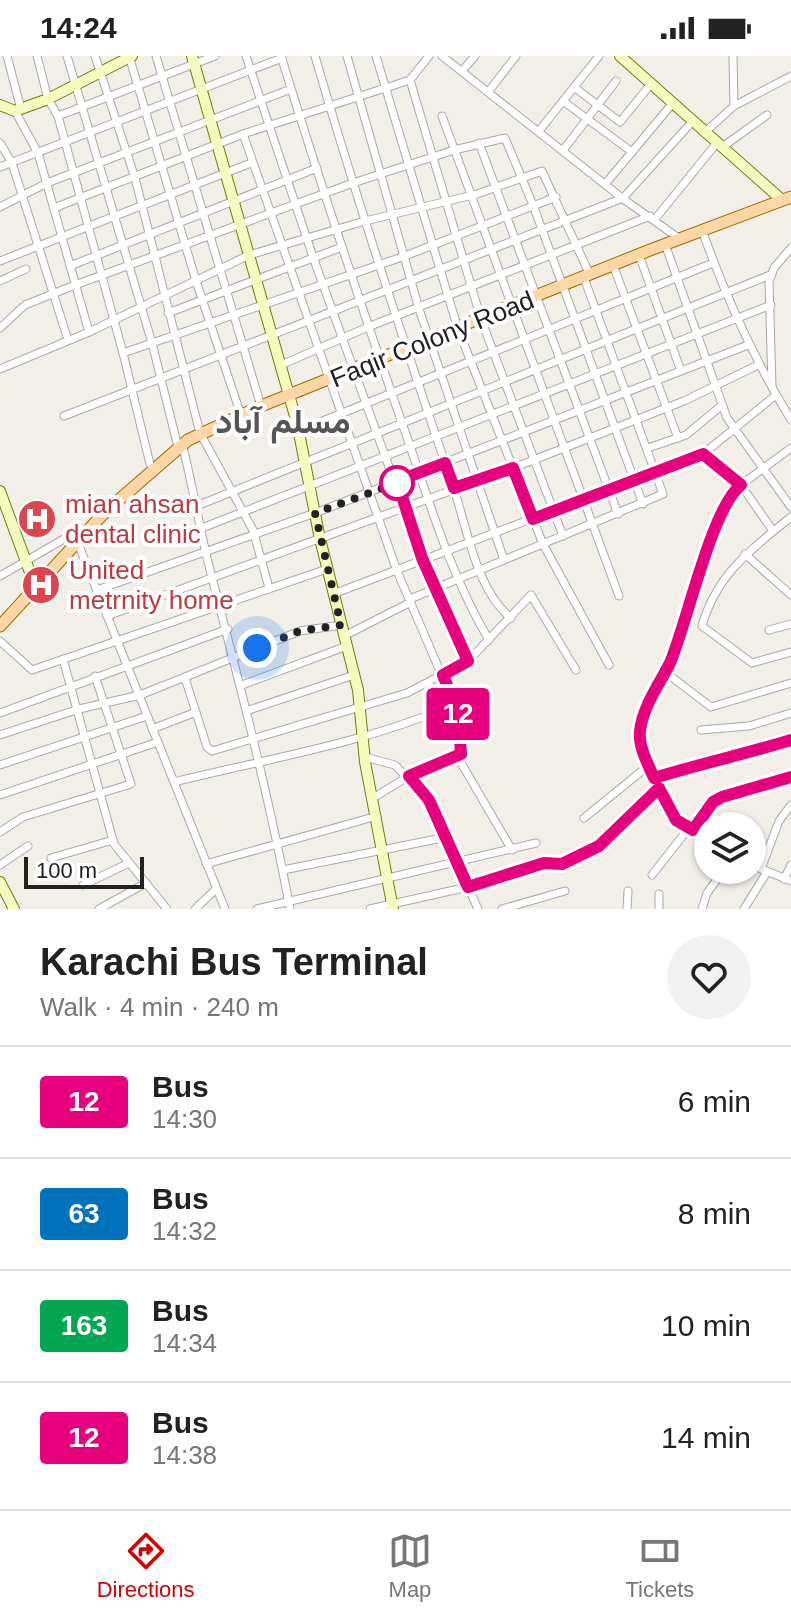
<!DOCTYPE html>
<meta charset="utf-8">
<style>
body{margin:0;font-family:Arial,Vazirmatn,sans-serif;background:#f2f2f2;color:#222;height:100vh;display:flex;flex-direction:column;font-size:30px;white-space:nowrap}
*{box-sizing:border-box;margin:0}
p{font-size:26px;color:#767676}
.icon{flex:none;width:44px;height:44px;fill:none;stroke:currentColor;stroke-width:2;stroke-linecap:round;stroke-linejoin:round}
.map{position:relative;height:853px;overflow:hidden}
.drawer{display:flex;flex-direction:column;background:#fff;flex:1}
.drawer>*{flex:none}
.badge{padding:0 16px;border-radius:6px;font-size:28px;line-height:52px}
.tools{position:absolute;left:694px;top:756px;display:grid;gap:16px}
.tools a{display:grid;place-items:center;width:72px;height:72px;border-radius:50%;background:#fff;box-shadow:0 2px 6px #0004;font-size:40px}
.scale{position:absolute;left:24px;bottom:20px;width:120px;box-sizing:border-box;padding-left:8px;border:4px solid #222;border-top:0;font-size:22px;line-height:28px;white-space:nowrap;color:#222;-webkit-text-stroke:6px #fff;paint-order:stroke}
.you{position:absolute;width:40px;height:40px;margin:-20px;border:6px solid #fff;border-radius:50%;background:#1a73e8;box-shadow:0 0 0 12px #1a73e833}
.map>.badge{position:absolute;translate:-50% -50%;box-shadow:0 0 0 4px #fff}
.round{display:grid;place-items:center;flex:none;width:84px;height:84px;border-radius:42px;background:#f2f2f2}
.overview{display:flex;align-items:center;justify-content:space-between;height:136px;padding:0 40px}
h1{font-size:38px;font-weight:600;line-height:60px}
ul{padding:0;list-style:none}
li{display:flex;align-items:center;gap:24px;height:112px;padding:0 40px;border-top:2px solid #e0e0e0}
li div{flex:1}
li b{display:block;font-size:30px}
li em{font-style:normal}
li .badge{min-width:88px;font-weight:700;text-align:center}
.status{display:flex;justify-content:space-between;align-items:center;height:56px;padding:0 40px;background:#fff;direction:ltr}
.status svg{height:22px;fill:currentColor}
.tabs{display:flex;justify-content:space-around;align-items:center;height:112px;border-top:2px solid #e0e0e0;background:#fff;font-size:22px;color:#767676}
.tabs a{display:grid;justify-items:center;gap:4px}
.tabs .selected{color:#d40000}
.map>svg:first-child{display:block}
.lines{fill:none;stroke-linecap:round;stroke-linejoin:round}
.street-casing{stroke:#a9a9a9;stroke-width:9}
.secondary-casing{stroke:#707d05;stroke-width:12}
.primary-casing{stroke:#a06b00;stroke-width:13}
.street{stroke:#fff;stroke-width:7}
.secondary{stroke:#f7fabf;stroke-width:10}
.primary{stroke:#fcd6a4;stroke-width:11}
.line-casing{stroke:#fff;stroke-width:18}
.line{stroke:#e6007e;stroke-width:12}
.walk{stroke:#222;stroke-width:8;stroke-dasharray:0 14.4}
.stop-dot{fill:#fff;stroke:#e6007e;stroke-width:4}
.labels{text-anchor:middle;stroke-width:8;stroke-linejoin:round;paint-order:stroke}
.street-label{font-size:26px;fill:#222;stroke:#fff}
.health-label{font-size:26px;fill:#be3a42;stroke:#fff;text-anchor:start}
.district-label{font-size:34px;font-weight:bold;fill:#555;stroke:#fff}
</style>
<div class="status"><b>14:24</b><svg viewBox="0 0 49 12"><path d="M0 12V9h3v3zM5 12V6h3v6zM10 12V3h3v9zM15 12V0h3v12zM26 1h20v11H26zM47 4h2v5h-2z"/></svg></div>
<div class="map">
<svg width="791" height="853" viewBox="0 0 791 853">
<rect width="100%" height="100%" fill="#f2efe9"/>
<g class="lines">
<g class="street-casing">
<g id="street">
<polyline points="7,0 21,53"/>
<polyline points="37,0 48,43 58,60 215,0"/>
<polyline points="67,0 152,287 178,391"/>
<polyline points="95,0 135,122 200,377 253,474 269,532"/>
<polyline points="129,0 196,225 241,359"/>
<polyline points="156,0 261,350"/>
<polyline points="246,0 313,201 422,502 468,605"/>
<path d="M281,0c40,130 83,259 128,387 23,67 43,135 80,197"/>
<path d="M315,0c42,145 89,287 138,430 14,41 23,104 58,132"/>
<polyline points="347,0 419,253 504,504"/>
<polyline points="376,0 458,273 543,488 609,609"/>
<polyline points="442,0 626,145 680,183"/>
<polyline points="733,0 734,50"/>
<polyline points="462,15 475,0"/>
<polyline points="410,24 481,263 563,480"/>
<polyline points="574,31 620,66 651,28"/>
<polyline points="489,35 516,0"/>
<polyline points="563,45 632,96"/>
<polyline points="15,55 38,97 89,276"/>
<polyline points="58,60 123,297"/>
<polyline points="442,60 619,540"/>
<polyline points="539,75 599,0"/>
<polyline points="704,77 734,50 791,20"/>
<polyline points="243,78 397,515 458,657 461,698 409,720 373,742"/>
<polyline points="0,87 12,107 68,284"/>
<polyline points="479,87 618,458"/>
<polyline points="721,92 767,59"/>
<polyline points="564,93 616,25"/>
<polyline points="0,111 282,2"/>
<polyline points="606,127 672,48"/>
<polyline points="0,151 47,127 291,33"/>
<polyline points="54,152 243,78 410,24 429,0"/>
<polyline points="655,163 716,88"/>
<path d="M702,174c24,68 52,129 89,190"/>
<polyline points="665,188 727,362 791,451"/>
<polyline points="639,199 681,315"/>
<polyline points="0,205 251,107"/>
<polyline points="613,209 678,382"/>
<polyline points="70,210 317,112"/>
<polyline points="0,225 26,213"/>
<polyline points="168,257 342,191"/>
<polyline points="0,272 25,249 75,229 353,127 454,94 505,82 533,149 643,448"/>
<polyline points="281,309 368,271 650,160"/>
<polyline points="0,313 89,276 249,199 365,165 477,138 542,115 590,219"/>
<polyline points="772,330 769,226 774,212 791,192"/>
<polyline points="64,360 623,142 692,66"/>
<polyline points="298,375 713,207"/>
<path d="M182,388c10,38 16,76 25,114 30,117 61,232 83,351"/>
<polyline points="648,392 686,379 721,350"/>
<polyline points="703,398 741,429 773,475"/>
<polyline points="150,408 123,297 405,200 556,141"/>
<polyline points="199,449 770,219"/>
<path d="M791,461c-40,32 -75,58 -89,109l50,37 39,-11"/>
<polyline points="202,472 771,249"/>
<polyline points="77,485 225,853"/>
<polyline points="745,498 791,539"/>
<polyline points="0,520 81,473"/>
<polyline points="97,534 315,457 748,289"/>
<polyline points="333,538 703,398 776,339"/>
<polyline points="410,543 663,438 584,222"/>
<polyline points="107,560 513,412 684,345 758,309"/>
<polyline points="769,574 791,568"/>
<polyline points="344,580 411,546"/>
<polyline points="0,585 32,614 327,513"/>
<polyline points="63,603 114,788 167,853"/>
<polyline points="665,616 711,651 791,627"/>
<polyline points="185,622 207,691 212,695 407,637 468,605 531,539 576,614"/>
<polyline points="242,629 347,590"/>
<polyline points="249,654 354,619"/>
<polyline points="0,657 228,573"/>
<polyline points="152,673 196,656"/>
<polyline points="701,674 749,670 791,657"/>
<polyline points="0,679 79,653 140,639 300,575 341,569"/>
<polyline points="457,700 512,794"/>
<polyline points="365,701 395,709 429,744 478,853"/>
<polyline points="0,709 147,660"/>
<path d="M654,722c46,-14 91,-24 137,-38"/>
<path d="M174,726c92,-23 193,-39 281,-78"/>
<polyline points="0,739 158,686"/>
<polyline points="584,762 648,710"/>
<polyline points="693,774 713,746 722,741 791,721"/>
<polyline points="0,776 23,761 131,728 95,620"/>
<polyline points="708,784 676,764 646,704 639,678 644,654 670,606 718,466 734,434 791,392"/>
<polyline points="51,802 113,784"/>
<polyline points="206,808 377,760"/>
<polyline points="0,809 28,790"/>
<polyline points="752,809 791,825"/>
<polyline points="761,813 779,765 791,749"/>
<polyline points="283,814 447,781"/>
<polyline points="652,819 689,772"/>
<polyline points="784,823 791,809"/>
<polyline points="83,829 129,807"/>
<polyline points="99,853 146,827"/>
<polyline points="195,853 216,833"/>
<polyline points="257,853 536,787"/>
<polyline points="370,853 468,831 544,807 562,808 599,790 659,732"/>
<polyline points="502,853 565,835"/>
<polyline points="627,853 628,835"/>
<polyline points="659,853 659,838"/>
<polyline points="702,853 707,837 724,814"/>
<polyline points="744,853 767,816"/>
</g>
</g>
<g class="secondary-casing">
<g id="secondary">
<polyline points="192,0 297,367 320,483 358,634 365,706 393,853"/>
<polyline points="620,0 782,144"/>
<polyline points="0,49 15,55 48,43 132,0"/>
<polyline points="0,435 35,530"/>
<polyline points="0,826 14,853"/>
</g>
</g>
<g class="primary-casing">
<polyline id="primary" points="0,570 104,457 188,384 261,350 650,194 791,141"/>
</g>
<use href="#street" class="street"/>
<use href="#secondary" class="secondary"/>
<use href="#primary" class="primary"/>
</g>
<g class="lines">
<g class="line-casing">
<path id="line" d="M791,684c-46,14 -91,24 -137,38 -6,-14 -16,-32 -14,-47 3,-25 19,-46 30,-68 17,-40 42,-156 71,-178l-38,-31 -170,65 -20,-51 -59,20 -9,-25 -48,18 25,77 46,103 -25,14 15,38 3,41 -52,22 20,24 39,87 76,-24 18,1 37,-18 60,-58 17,32 17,10 20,-28 9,-5 69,-20"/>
</g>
<use href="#line" class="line"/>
<polyline class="walk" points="257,592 300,575 341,569 315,457 397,427"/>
</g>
<defs>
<g id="hospital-disc" transform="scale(2)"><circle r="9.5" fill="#e0444e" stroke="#fff"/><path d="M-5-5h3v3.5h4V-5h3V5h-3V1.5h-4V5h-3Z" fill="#fff"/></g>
</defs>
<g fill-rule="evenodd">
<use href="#hospital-disc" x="37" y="463"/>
<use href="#hospital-disc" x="41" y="529"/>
</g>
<circle class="stop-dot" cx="397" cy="427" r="16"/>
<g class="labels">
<g class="street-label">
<text transform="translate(432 283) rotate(-22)" y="9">Faqir Colony Road</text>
</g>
<g class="health-label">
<text x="65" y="457">mian ahsan<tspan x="65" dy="30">dental clinic</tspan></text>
<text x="69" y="523">United<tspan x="69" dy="30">metrnity home</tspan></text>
</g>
<g class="district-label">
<text x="283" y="377">مسلم آباد</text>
</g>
</g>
</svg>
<div class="tools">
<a><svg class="icon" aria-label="layers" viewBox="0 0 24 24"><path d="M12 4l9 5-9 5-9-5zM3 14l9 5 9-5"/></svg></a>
</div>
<div class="scale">100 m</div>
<div class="you" style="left:257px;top:592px"></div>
<b class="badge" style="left:458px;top:658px;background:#e6007e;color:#fff">12</b>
</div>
<section class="drawer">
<div class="overview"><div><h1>Karachi Bus Terminal</h1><p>Walk · 4 min · 240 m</p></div><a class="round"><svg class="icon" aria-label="heart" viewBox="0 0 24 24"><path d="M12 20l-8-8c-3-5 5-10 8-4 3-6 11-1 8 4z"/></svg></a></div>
<ul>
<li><span class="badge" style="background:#e6007e;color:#fff">12</span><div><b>Bus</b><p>14:30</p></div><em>6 min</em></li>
<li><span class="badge" style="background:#0072bc;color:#fff">63</span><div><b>Bus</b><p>14:32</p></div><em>8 min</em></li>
<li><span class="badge" style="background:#00a651;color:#fff">163</span><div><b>Bus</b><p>14:34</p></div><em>10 min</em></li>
<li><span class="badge" style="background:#e6007e;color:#fff">12</span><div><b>Bus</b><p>14:38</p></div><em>14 min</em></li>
</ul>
</section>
<nav class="tabs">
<a class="selected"><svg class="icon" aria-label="directions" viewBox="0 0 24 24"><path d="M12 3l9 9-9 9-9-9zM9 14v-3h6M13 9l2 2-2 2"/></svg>Directions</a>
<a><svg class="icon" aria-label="map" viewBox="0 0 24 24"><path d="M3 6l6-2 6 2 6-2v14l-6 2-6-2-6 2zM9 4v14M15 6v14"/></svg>Map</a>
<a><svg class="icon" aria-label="tickets" viewBox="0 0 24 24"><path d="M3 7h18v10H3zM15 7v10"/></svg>Tickets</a>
</nav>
